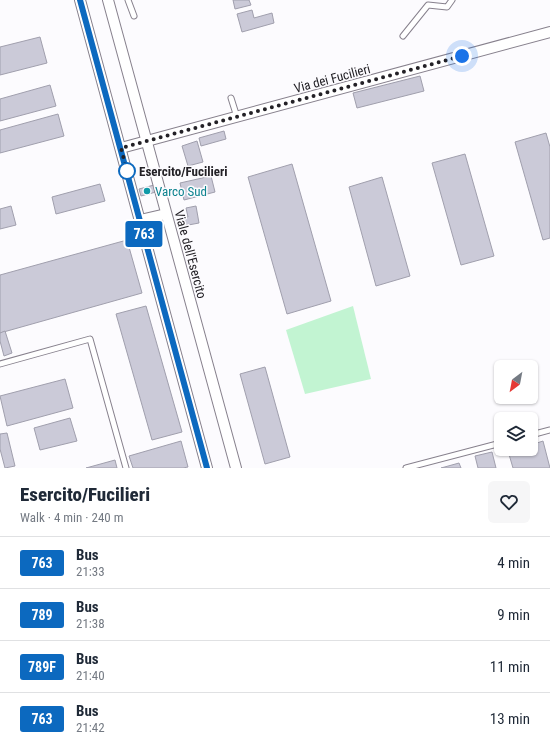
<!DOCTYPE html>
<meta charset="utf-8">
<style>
body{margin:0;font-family:"Roboto Condensed",sans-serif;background:#f6f6f7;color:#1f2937;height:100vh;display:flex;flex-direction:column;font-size:15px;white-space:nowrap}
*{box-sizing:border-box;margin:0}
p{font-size:13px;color:#747a83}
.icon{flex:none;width:22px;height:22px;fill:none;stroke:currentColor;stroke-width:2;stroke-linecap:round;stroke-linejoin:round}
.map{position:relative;height:468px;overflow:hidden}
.drawer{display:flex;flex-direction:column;background:#fff;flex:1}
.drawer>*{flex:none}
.badge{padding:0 8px;border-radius:3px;font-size:14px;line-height:26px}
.needle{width:26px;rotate:212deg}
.buttons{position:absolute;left:494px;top:360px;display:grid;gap:8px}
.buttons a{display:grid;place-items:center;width:44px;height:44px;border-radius:6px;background:#fff;box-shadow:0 1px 3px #0004;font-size:20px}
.you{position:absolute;width:20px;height:20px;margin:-10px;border:3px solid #fff;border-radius:50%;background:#1a73e8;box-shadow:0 0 0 6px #1a73e833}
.map>.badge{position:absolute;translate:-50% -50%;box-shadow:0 0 0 2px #fff}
.round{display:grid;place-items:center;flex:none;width:42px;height:42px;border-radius:6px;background:#f6f6f7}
.head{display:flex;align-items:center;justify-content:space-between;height:68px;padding:0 20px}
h1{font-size:19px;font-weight:800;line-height:30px}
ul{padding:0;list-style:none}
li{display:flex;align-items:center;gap:12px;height:52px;padding:0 20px;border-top:1px solid #e0e1e3}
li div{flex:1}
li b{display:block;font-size:15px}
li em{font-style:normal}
li .badge{min-width:44px;font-weight:700;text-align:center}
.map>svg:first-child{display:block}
.green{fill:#c2f4d2}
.building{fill:#cbcad8;stroke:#a09fad}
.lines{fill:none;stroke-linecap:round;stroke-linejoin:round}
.service-casing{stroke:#87818d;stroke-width:7}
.minor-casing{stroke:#87818d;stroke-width:12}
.service{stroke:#fff;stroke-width:5}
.minor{stroke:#fff;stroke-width:10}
.line-casing{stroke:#fff;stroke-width:9}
.line{stroke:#0c69bf;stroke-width:6}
.walk{stroke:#232126;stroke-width:4;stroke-dasharray:0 7.2}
.stop-dot{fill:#fff;stroke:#0c69bf;stroke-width:2}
.culture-dot{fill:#0f9aa8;stroke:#fcfbfe;stroke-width:1.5}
.labels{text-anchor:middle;stroke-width:3;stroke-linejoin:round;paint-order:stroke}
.street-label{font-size:13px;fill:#232126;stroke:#fcfbfe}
.stop-label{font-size:13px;font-weight:bold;fill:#232126;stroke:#fcfbfe;text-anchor:start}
.culture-label{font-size:13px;fill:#0d838f;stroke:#fcfbfe;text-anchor:start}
</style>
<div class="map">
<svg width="550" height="468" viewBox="0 0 550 468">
<rect width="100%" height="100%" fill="#fcfbfe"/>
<polygon class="green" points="353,306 371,379 305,394 286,330"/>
<g class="building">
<polygon points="233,0 249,0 251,5 235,9"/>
<polygon points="252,10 254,18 272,13 274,23 242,32 237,14"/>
<polygon points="40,37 47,63 0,75 0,47"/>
<polygon points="420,76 424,91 357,108 353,93"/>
<polygon points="50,85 56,106 0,121 0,99"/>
<polygon points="58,114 64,136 0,153 0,130"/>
<polygon points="224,131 226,139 201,146 199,138"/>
<polygon points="546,133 550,147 550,238 543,240 515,142"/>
<polygon points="197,141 203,162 188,166 182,146"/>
<polygon points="465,154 494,256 461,265 432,163"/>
<polygon points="292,164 331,301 287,314 248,177"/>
<polygon points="211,176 215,192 184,200 180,183"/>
<polygon points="382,177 410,276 376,286 349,187"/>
<polygon points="100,184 105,201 56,214 52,197"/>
<polygon points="154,185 156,192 141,196 139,189"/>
<polygon points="11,206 16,225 0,229 0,209"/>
<polygon points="196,206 199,223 183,226 182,218 188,217 186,208"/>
<polygon points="127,240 142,293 0,333 0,275"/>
<polygon points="146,306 182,432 152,440 116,314"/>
<polygon points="5,331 12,353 4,356 0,341 0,333"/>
<polygon points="265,367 290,457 265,464 240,374"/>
<polygon points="65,379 73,408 7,426 0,396"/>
<polygon points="70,418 77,441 40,450 34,428"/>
<polygon points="7,433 15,466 5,468 0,449 0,434"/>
<polygon points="181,441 188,467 183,468 133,468 129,456"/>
<polygon points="543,441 550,468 513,468 508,451 515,449 531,449 531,445"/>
<polygon points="492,452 496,468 478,468 475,456"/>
<polygon points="115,460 117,468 86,468"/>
<polygon points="459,463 461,468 441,468"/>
</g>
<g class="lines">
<g class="service-casing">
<g id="service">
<polyline points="128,0 134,16"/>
<polyline points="403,36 428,5 447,7 452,0"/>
<polyline points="231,98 237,117"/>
<polyline points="0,364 90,339 126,468"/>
<polyline points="531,435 550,430"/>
<polyline points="406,468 501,443"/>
</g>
</g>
<g class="minor-casing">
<g id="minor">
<polyline points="80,0 207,468"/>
<polyline points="108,0 236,468"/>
<polyline points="121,148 550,32"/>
<polyline points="140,220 166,214"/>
</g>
</g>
<use href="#service" class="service"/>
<use href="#minor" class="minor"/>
</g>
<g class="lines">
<g class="line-casing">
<polyline id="line" points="80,0 207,468"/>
</g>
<use href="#line" class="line"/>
<polyline class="walk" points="127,171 121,148 462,56"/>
</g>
<circle class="stop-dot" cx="127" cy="171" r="8"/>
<circle class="culture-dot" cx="147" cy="191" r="4"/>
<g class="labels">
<g class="street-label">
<text transform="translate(332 78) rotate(-15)" y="5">Via dei Fucilieri</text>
<text transform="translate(191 254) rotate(75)" y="5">Viale dell'Esercito</text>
</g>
<g class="stop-label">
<text x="139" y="176">Esercito/Fucilieri</text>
</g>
<g class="culture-label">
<text x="155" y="196">Varco Sud</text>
</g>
</g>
</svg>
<div class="buttons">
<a><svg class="needle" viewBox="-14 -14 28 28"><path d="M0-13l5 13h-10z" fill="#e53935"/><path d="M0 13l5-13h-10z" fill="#747a83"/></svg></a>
<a><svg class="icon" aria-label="layers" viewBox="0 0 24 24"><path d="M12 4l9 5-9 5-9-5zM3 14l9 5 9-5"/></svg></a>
</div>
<div class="you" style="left:462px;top:56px"></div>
<b class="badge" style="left:144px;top:234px;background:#0c69bf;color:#fff">763</b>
</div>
<section class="drawer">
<div class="head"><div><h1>Esercito/Fucilieri</h1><p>Walk · 4 min · 240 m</p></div><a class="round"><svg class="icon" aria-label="heart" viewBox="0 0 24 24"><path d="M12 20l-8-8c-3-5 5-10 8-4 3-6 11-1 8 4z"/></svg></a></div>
<ul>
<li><span class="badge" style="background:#0c69bf;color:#fff">763</span><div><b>Bus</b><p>21:33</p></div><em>4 min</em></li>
<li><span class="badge" style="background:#0c69bf;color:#fff">789</span><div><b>Bus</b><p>21:38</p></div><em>9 min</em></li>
<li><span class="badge" style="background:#0c69bf;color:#fff">789F</span><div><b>Bus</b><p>21:40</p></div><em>11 min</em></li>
<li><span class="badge" style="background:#0c69bf;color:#fff">763</span><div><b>Bus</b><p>21:42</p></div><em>13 min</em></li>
</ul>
</section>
